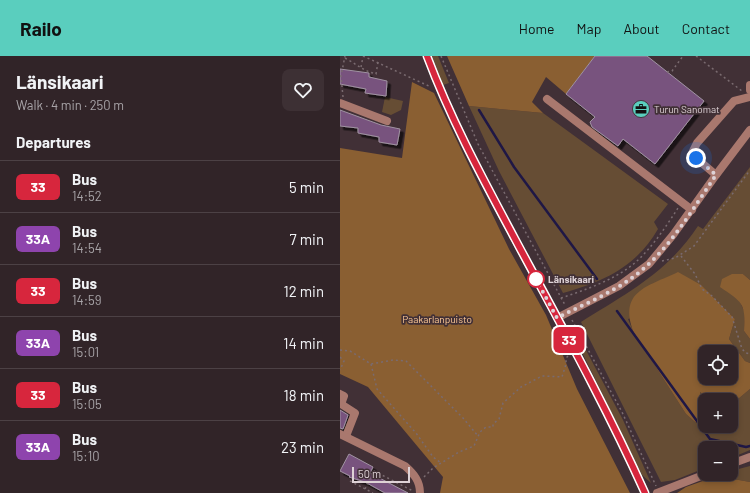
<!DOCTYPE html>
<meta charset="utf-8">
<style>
body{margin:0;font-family:Barlow,sans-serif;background:#3d3034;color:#f1f3f6;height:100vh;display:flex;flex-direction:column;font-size:15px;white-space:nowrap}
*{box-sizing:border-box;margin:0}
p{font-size:13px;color:#a8a4a8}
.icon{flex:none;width:22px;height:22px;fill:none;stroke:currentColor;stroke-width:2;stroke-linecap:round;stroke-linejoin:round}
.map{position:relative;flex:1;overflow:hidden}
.drawer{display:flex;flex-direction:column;background:#312428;width:340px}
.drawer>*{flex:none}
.badge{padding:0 8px;border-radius:6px;font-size:14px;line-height:26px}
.tools{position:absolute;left:358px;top:289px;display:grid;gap:8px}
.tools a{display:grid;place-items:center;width:40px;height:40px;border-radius:8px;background:#312428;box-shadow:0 2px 6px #0003,0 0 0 1px #4c4145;font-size:20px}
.scale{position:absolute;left:12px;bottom:10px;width:58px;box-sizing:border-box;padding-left:4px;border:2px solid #ded2d6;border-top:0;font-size:11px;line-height:14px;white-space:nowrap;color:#ded2d6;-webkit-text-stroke:3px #413036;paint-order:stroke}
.you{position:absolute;width:20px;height:20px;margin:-10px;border:3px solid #fff;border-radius:50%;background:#1a73e8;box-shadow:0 0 0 6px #1a73e833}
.map>.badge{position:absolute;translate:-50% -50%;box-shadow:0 0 0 2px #fff}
h2{padding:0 16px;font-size:15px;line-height:36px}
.round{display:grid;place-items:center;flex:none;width:42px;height:42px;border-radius:8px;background:#3d3034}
.overview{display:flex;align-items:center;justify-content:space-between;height:68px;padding:0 16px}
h1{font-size:19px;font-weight:700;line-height:30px}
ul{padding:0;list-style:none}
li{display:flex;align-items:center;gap:12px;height:52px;padding:0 16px;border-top:1px solid #4c4145}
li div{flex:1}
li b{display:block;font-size:15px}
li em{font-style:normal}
li .badge{min-width:44px;font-weight:700;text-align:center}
header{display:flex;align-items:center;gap:24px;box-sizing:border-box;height:56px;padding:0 20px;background:#5acebe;color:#111}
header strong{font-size:19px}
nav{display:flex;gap:22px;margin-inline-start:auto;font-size:14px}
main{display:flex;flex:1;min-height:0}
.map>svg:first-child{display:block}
.green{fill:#664d34}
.forest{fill:#8a5f32;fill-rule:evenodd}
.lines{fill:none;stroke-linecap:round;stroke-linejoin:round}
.stream{stroke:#1f1745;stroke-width:2.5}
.building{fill:#78527e;stroke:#a093a2;filter:url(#shadow)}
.path{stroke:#7a6b70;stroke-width:1.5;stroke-dasharray:2 3;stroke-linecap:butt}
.minor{stroke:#a9786e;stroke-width:8}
.line-casing{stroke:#fff;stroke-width:9}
.line{stroke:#d7263d;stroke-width:6}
.walk{stroke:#ded2d6;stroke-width:4;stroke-dasharray:0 7.2}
.stop-dot{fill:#fff;stroke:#d7263d;stroke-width:2}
.labels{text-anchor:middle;stroke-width:3.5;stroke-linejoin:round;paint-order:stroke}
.poi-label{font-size:10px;fill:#ded2d6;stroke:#413036;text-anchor:start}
.stop-label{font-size:10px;font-weight:bold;fill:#ded2d6;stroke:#413036;text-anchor:start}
.park-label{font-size:10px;fill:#ffca96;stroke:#413036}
</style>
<header>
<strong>Railo</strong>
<nav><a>Home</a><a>Map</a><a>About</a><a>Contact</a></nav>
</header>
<main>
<section class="drawer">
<div class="overview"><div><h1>Länsikaari</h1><p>Walk · 4 min · 250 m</p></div><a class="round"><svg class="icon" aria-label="heart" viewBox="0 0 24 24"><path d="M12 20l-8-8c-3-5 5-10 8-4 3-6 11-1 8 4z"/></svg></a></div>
<h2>Departures</h2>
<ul>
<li><span class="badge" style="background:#d7263d;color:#fff">33</span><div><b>Bus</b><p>14:52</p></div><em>5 min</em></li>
<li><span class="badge" style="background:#8e44ad;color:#fff">33A</span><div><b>Bus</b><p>14:54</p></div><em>7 min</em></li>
<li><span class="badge" style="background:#d7263d;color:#fff">33</span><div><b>Bus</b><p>14:59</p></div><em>12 min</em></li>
<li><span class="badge" style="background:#8e44ad;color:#fff">33A</span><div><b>Bus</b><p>15:01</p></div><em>14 min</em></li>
<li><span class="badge" style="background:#d7263d;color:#fff">33</span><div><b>Bus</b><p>15:05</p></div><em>18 min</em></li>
<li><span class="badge" style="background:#8e44ad;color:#fff">33A</span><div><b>Bus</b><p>15:10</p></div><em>23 min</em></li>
</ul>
</section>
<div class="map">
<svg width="410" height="437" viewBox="0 0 410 437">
<defs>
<filter id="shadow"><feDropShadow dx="3.5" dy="3.5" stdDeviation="0" flood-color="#0009"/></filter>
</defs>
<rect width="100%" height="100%" fill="#413036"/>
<g class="green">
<polygon points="92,0 98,0 109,27 103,29"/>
<polygon points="45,41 63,45 61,54 51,59 42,56"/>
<path d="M129,50l74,7 125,91 -14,18 4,7c-22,38 -55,53 -95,64l-64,-122z"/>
<path d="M410,111v113l-7,-6 -4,26 6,13 -1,18 6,8v24l-5,-2 -16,-22 6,-20 -23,-23 -84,23 6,14 52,81 9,8 6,-1 -1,-29 12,8h-7v26h26v-21l19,-16v61l-19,8v-10h-26v20l-30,12 -14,2 -80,-160c46,-29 86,-49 117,-96l5,3z"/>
<polygon points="234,280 239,281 283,364 311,427 302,419"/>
<polygon points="410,410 410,426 377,420 391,418 391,415"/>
</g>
<g class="forest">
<polygon points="107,0 255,0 226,38 206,21 192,46 203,57 129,50"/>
<polygon points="72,26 94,37 169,193 206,259 237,333 290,437 100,437 103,421 28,331 0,318 0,92 62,102"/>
<path d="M338,216l23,13 34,34 -6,20 16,22 5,2v26l-19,16v-5h-19l-12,-8 1,30h-6l-9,-8 -52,-81c-16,-42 13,-46 44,-61zM365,296h26v26h-26z"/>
<path d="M392,218h11l7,6v59l-6,-8c2,-28 -2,-29 -24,-44l2,-8z"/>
<polygon points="377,420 410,426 410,437 337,437 346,431"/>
</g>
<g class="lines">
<g class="stream">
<polyline points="139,54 174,111 257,223"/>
<polyline points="277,255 370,383 406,391 410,390"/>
</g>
</g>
<g class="building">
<polygon points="255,0 307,0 364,45 315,108 283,83 278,90 252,71 250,66 255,61 226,38"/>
<polygon points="0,13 29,17 29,21 47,25 46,40 25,37 26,33 0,28"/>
<polygon points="0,54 41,69 60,73 57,89 39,86 39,81 18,77 18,72 0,70"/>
<polygon points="0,354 8,359 3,373 0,372"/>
<polygon points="9,398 33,411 30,417 68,437 45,437 25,426 9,421 10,420 0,415"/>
</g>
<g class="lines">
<g class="path">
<polyline points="23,0 91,31"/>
<polyline points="101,0 138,88 225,249"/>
<polyline points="356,0 402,35"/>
<path d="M5,2c11,6 19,13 31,16l2,-12"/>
<polyline points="21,11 23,1"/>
<polyline points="327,16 332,15 343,0"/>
<polyline points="3,41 1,20 5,0"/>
<polyline points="341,200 355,218 362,233 372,240 392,261 402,293 406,297 410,298"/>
<polyline points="322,205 335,202 354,190 410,114"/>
<path d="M221,242c24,-8 50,-17 70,-32 19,-15 34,-38 47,-58"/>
<polyline points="232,264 282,356 316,430"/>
<polyline points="0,294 10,295 31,308 53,304 66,305 123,362 138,380"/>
<polyline points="0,301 4,305 0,314"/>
<polyline points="31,308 37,333 76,377 93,401 101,407"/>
<polyline points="84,421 93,412 119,396 134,390 140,376 146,371 153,371 153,368 159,363 163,347 181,331 202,320 222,321 226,308 226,302 228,300"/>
<polyline points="10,425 33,437"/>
<polyline points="25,433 34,415 73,435"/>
</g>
<g class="minor">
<path d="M87,0c25,66 59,129 92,191 44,81 88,162 126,246"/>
<polyline points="410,29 410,34"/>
<polyline points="207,43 352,154"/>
<polyline points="0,47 47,65"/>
<polyline points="376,119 356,102 353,95 357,87 394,45 410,41"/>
<polyline points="217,262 279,230 309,208 333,179 376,119 410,74"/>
<polyline points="0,338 4,340 1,348 15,357 6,380"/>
<path d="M0,378l65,32c9,8 15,15 15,27"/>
<polyline points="391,408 410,401"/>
<polyline points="317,437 366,418"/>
</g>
</g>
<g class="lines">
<g class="line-casing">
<path id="line" d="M87,0c24,64 56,123 88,183 45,84 91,167 130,254"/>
</g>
<use href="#line" class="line"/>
<path class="walk" d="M196,223l21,39c25,-13 53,-24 76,-41 35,-25 59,-67 83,-102l-20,-17"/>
</g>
<defs>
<g id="office-disc" transform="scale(0.9)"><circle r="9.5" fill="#5acebe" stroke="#413036"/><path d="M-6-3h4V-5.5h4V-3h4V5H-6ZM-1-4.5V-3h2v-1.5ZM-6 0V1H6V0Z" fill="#111"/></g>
</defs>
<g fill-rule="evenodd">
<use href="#office-disc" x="301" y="53"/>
</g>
<circle class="stop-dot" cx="196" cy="223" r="8"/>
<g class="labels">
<g class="poi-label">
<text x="314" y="57">Turun Sanomat</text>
</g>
<g class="stop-label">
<text x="208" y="227">Länsikaari</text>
</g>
<g class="park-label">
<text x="97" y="267">Paakarlanpuisto</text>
</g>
</g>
</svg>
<div class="tools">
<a><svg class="icon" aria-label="locate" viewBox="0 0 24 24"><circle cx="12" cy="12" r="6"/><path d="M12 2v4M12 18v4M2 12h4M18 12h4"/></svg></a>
<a>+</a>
<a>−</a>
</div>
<div class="scale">50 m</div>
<div class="you" style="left:356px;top:102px"></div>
<b class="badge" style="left:229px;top:284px;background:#d7263d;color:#fff">33</b>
</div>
</main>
